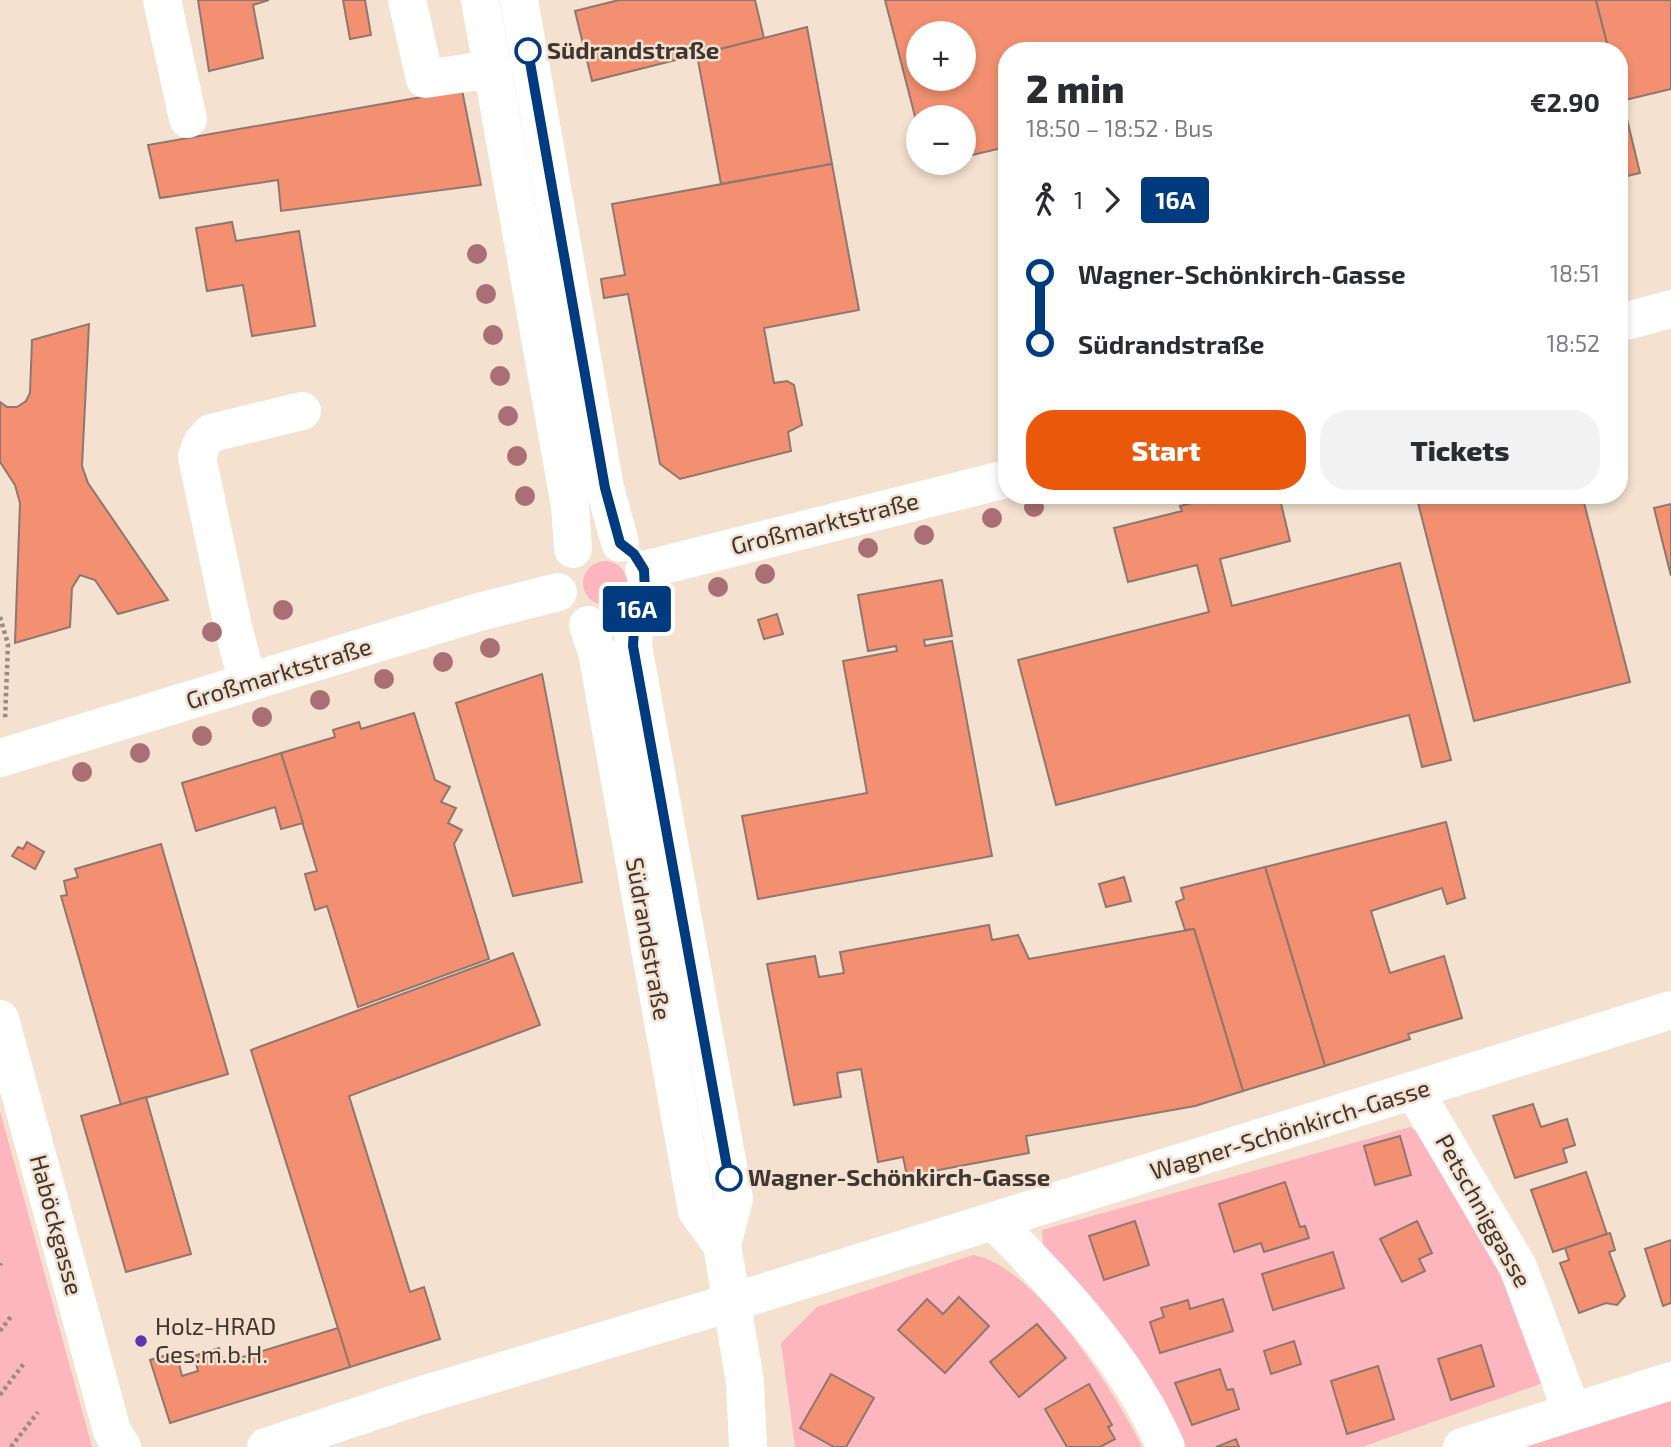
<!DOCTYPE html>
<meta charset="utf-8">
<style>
body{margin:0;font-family:"Exo 2",sans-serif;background:#f2f2f3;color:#2b2b33;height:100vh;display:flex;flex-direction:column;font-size:26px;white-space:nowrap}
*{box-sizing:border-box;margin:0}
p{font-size:23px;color:#7c7c81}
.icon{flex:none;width:38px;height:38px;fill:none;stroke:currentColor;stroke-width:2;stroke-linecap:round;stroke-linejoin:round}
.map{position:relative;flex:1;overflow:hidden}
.drawer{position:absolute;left:998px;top:42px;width:630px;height:462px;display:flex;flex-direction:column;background:#fff;border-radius:28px;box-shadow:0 4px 10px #0003}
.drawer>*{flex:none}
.badge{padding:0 14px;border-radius:5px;font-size:24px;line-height:46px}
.controls{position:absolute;left:906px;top:21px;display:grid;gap:14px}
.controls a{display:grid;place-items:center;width:70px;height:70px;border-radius:50%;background:#fff;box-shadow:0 4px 10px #0003;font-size:35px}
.map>.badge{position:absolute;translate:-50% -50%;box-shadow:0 0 0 4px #fff}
.legs{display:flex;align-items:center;gap:10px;height:77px;padding:0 28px;font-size:23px}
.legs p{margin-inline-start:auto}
.overview{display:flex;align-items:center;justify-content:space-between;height:119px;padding:0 28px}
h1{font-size:38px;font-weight:800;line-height:52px}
.cta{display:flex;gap:14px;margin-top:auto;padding:14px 28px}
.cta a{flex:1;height:80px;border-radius:28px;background:#ea580c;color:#fff;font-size:28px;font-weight:800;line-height:80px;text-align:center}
.cta a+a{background:#f2f2f3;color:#2b2b33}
ul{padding:0 28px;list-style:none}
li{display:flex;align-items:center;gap:24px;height:70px;font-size:26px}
li i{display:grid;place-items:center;width:10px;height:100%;margin:0 9px;background:currentColor}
li i::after{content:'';width:18px;height:18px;margin:-9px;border:5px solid;border-radius:50%;background:#fff}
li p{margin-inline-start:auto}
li:first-child i{background:linear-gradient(#0000 50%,currentColor 0)}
li:last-child i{background:linear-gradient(currentColor 50%,#0000 0)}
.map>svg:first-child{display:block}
.green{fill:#fdb6be}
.building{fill:#f29071;stroke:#8f7770;stroke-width:2;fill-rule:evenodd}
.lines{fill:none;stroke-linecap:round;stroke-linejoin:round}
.path{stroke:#9a8c80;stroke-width:4.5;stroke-dasharray:3.5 3.5;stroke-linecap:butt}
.minor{stroke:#fff;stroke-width:38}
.tree{fill:#aa6f75}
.line-1-casing{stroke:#fff;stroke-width:16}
.line-1{stroke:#003b80;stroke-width:10}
.stop-1-dot{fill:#fff;stroke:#003b80;stroke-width:3.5}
.poi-dot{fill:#5c36ae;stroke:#f4e1cf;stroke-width:2.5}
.labels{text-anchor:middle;stroke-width:5;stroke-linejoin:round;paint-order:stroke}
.stop-label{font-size:24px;font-weight:bold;fill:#3e3630;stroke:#f4e1cf;text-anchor:start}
.street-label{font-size:24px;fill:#3e3630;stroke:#f4e1cf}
.poi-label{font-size:24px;fill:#3e3630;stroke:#f4e1cf;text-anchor:start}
</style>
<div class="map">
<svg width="1671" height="1447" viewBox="0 0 1671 1447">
<rect width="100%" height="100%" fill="#f4e1cf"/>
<g class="green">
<circle cx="605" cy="583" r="22"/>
<polygon points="0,1111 92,1447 0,1447"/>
<polygon points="1410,1127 1423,1136 1482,1230 1546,1382 1362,1447 1185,1447 1164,1399 1149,1378 1044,1257 1042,1230"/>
<path d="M973,1255c62,10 142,137 169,192h-347l-14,-104 36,-36z"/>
<polygon points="1671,1399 1671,1447 1521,1447"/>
</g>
<g class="building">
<polygon points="198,0 269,0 253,5 263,58 209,71"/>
<polygon points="343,0 365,0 371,35 350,39"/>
<polygon points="619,0 755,0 764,38 592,81 575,11"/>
<path d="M885,0h711l13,51h-603v96l-42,10v-40h-45v15zM919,33h45v46h-45z"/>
<polygon points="1596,0 1671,0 1671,89 1621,101 1619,51 1609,51"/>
<polygon points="807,27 832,164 721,184 697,55"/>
<polygon points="462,90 481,185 281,211 278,180 160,198 148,145"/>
<polygon points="1625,111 1640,173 1619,178 1619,112"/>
<polygon points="832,164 859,310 764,328 774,383 787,381 794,385 802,425 788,432 791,451 680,479 660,464 628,294 604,298 601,279 625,275 612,204"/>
<polygon points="232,222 236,241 299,231 315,326 252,336 243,285 207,291 196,228"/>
<polygon points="89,324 82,466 88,483 168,600 118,614 95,580 80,575 72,588 70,627 15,643 20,503 15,485 0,462 0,402 7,407 17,407 26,401 30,393 32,340"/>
<polygon points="1242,495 1279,495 1290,541 1220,559 1232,606 1400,563 1451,760 1422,767 1409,715 1056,805 1018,660 1209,612 1197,565 1128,582 1114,528 1182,511 1180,506 1208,499 1210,503"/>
<polygon points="1416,495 1582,495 1630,682 1474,721"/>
<polygon points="1671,504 1671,576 1654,508"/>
<polygon points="942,580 952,636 924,640 925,646 952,641 992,856 758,899 742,816 867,793 843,661 897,651 896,646 868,651 858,595"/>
<polygon points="777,614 783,634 764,639 758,620"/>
<polygon points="542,674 582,882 513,896 456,703"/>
<polygon points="414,713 435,780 450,787 441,802 456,808 448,823 462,830 454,844 489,959 358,1007 327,906 315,910 305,874 317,871 281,753 335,737 333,730 359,722 361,729"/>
<polygon points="281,753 303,823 281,829 275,807 196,831 182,783"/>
<polygon points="1446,822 1465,898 1447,904 1442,888 1371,911 1390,973 1444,956 1462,1018 1408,1034 1410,1039 1325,1066 1265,867"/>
<polygon points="27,842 44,852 35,869 12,856 18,847 23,849"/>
<polygon points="161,844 228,1074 121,1105 61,896 67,895 64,881 78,877 75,869"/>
<polygon points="1265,867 1325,1066 1243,1091 1194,929 1185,930 1176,902 1184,899 1181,888"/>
<polygon points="1124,877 1131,901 1106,907 1099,884"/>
<polygon points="989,925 992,940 1018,935 1029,959 1194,929 1243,1091 1195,1106 1026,1136 1029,1153 907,1176 903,1157 878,1162 861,1069 837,1073 841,1097 794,1105 767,964 815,956 819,977 844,973 840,952"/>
<polygon points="513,953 540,1025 349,1096 410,1292 424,1287 440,1339 350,1367 251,1050"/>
<polygon points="146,1097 191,1254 126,1272 81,1116"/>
<polygon points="1533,1104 1541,1127 1567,1119 1575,1145 1563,1149 1567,1162 1515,1178 1493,1116"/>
<polygon points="1400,1136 1411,1175 1375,1185 1364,1146"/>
<polygon points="1586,1172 1607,1234 1553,1252 1531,1190"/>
<polygon points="1285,1182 1300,1227 1305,1226 1309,1238 1264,1252 1261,1243 1234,1252 1219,1204"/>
<polygon points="1135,1221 1149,1265 1104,1280 1089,1236"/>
<polygon points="1417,1221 1432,1253 1419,1259 1425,1271 1402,1282 1380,1239"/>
<polygon points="1610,1233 1615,1250 1609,1252 1625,1296 1617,1305 1606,1303 1579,1313 1560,1263 1569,1260 1565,1248"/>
<polygon points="1671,1240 1671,1303 1663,1306 1645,1249"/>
<polygon points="1333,1252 1344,1288 1273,1310 1262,1274"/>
<polygon points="959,1297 989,1326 945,1373 898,1330 927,1299 943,1314"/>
<polygon points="1223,1299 1233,1331 1160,1353 1150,1322 1164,1317 1161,1308 1188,1300 1190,1309"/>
<polygon points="1037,1324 1066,1358 1019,1397 990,1362"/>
<polygon points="338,1328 350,1367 170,1423 150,1360 176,1352 182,1376 198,1371 194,1356 219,1348 223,1363"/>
<polygon points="1294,1341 1301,1364 1271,1374 1264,1351"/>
<polygon points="1481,1345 1494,1386 1451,1400 1438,1359"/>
<polygon points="1378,1366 1394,1419 1347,1434 1331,1381"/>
<polygon points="1220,1369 1227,1390 1233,1389 1239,1409 1192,1425 1175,1383"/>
<polygon points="831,1374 874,1398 846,1447 834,1447 800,1428"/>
<polygon points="1089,1384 1112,1425 1108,1427 1115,1439 1100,1447 1067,1447 1045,1409"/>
<polygon points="1236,1439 1239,1447 1216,1447"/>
</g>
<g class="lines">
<g class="path">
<polyline points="0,617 8,644 5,720"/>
<polyline points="0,1265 1,1263"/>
<polyline points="0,1331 12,1315"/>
<polyline points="0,1395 25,1362"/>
<polyline points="11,1447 38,1412"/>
</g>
<g class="minor">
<polyline points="162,0 188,119"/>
<polyline points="407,0 425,79 493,69"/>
<polyline points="480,0 570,506 573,549"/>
<polyline points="519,0 605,488 620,543"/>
<polyline points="1619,323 1671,309"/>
<polyline points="644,570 1006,479"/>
<polyline points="635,611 633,646 734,1199 722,1245"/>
<polyline points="588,625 597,652 697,1211 722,1245 745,1382 748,1447"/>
<polyline points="248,683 233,627 197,457 202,443 211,433 302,411"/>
<polyline points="0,758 479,612 558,592"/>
<polyline points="0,1019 112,1431 122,1447"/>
<polyline points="1415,1092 1518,1267 1572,1412"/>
<path d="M994,1221c69,71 131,134 172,226"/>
<polyline points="266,1447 416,1397 733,1302 1671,1010"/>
<polyline points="1462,1447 1671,1381"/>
</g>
</g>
<g class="tree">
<circle cx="477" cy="254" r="10"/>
<circle cx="486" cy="294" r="10"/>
<circle cx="493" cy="335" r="10"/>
<circle cx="500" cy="376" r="10"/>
<circle cx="508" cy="416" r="10"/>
<circle cx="517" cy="456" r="10"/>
<circle cx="525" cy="496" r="10"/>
<circle cx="1034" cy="507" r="10"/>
<circle cx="992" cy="518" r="10"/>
<circle cx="924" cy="535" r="10"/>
<circle cx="868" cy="548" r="10"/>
<circle cx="765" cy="574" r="10"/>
<circle cx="718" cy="587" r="10"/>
<circle cx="283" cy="610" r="10"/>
<circle cx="212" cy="632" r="10"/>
<circle cx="490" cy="648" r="10"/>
<circle cx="443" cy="662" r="10"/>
<circle cx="384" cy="679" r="10"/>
<circle cx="320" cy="700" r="10"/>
<circle cx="262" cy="717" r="10"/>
<circle cx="202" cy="736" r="10"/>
<circle cx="140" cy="753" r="10"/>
<circle cx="82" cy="772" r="10"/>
</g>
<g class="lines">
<g class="line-1-casing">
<polyline id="line-1" points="528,51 605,488 620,543 634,554 644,570 645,591 635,611 633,646 729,1178"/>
</g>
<use href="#line-1" class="line-1"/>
</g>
<g class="stop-1-dot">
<circle cx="528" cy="51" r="12"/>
<circle cx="729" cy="1178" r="12"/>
</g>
<circle class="poi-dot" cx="141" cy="1341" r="7"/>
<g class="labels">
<g class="stop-label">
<text x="547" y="59">Südrandstraße</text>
<text x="748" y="1186">Wagner-Schönkirch-Gasse</text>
</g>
<g class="street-label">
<text transform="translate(825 524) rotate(-14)" y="8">Großmarktstraße</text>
<text transform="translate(279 674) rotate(-17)" y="8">Großmarktstraße</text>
<text transform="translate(648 939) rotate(80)" y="8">Südrandstraße</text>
<text transform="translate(1290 1130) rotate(-17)" y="8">Wagner-Schönkirch-Gasse</text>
<text transform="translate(1483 1211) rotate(61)" y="8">Petschniggasse</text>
<text transform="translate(56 1225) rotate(75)" y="8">Haböckgasse</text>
</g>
<g class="poi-label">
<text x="155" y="1335">Holz-HRAD<tspan x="155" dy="28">Ges.m.b.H.</tspan></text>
</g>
</g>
</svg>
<div class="controls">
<a>+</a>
<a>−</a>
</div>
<b class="badge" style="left:637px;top:609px;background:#003b80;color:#fff">16A</b>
<section class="drawer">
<div class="overview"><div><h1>2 min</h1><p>18:50 – 18:52 · Bus</p></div><b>€2.90</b></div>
<div class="legs"><svg class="icon" aria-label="walk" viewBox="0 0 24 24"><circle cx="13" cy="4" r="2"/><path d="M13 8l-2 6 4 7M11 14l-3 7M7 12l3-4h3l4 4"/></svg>1<svg class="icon" aria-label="forward" viewBox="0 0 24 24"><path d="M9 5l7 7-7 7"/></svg><b class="badge" style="background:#003b80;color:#fff">16A</b></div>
<ul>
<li><i style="color:#003b80"></i><b>Wagner-Schönkirch-Gasse</b><p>18:51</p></li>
<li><i style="color:#003b80"></i><b>Südrandstraße</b><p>18:52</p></li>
</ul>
<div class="cta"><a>Start</a><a>Tickets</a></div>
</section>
</div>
